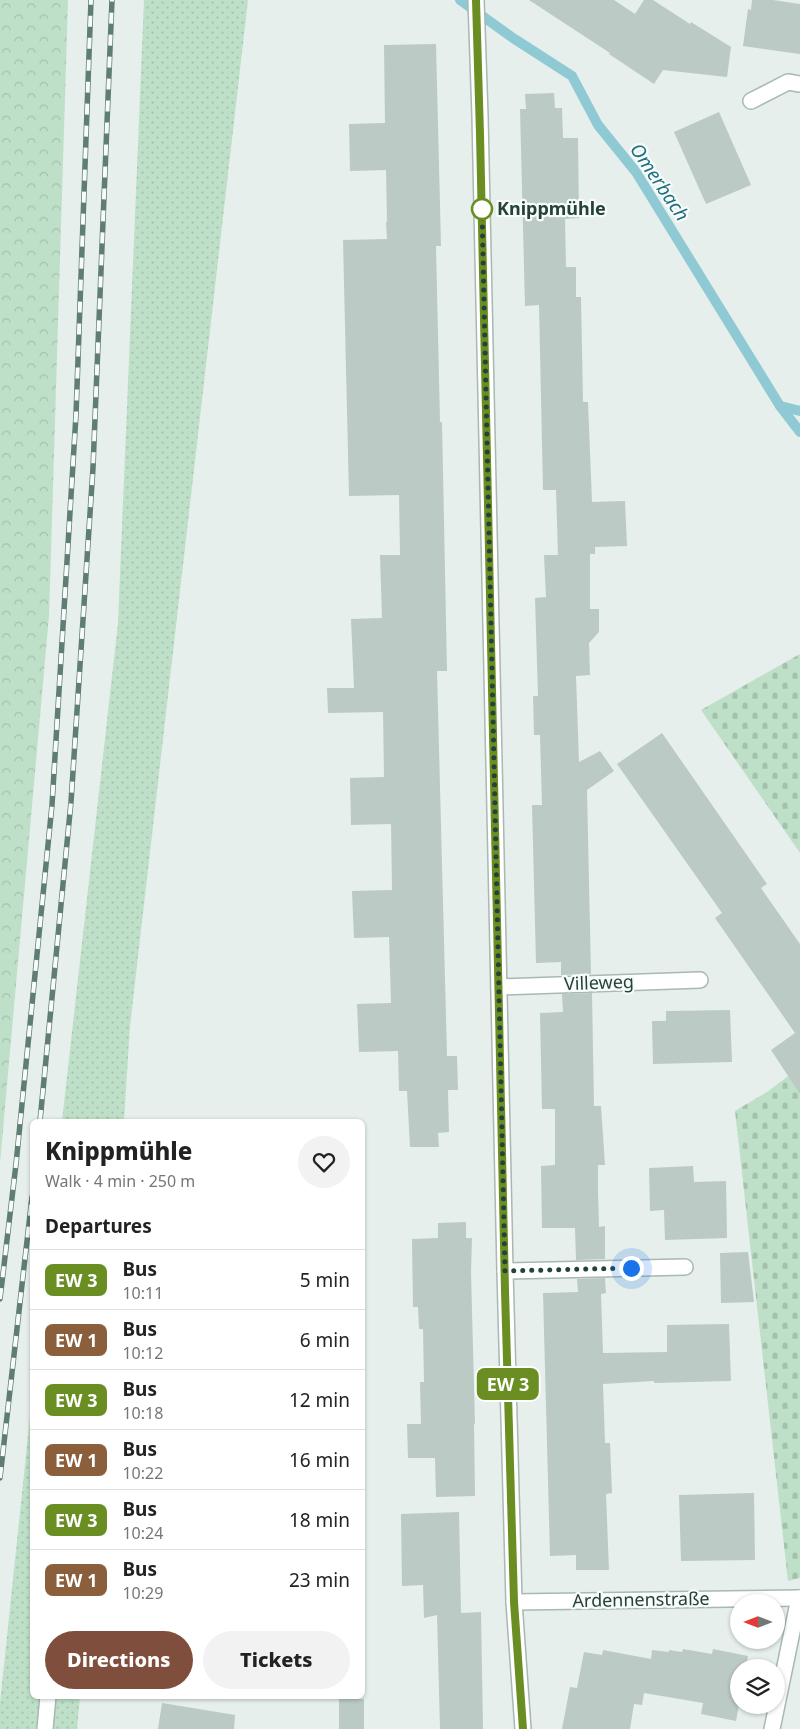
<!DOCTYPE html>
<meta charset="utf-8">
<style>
body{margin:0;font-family:"Noto Sans",sans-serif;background:#f2f2f2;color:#222;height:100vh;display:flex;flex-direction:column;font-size:19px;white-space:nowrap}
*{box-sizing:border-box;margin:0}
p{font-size:16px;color:#767676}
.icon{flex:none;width:28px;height:28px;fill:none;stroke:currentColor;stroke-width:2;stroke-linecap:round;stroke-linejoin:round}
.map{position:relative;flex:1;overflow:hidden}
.panel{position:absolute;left:30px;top:1119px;width:335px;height:580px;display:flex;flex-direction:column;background:#fff;border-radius:8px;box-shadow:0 1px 4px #0004}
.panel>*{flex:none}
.badge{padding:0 10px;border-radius:8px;font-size:18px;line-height:32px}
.needle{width:32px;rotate:270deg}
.controls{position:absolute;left:730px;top:1594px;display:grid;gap:10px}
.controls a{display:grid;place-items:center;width:55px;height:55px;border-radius:50%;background:#fff;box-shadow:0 1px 4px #0004;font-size:25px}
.you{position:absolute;width:25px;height:25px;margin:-12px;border:4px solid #fff;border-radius:50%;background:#1a73e8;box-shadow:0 0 0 8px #1a73e833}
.map>.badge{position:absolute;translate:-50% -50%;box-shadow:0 0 0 2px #fff}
h2{padding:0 15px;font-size:19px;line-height:45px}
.round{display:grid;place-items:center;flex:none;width:52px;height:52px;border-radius:26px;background:#f2f2f2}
.overview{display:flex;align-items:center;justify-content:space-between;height:85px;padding:0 15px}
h1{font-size:24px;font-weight:800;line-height:38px}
.button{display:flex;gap:10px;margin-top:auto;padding:10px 15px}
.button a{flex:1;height:58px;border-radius:30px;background:#804e3d;color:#fff;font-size:20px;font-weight:800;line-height:58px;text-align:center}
.button a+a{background:#f2f2f2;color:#222}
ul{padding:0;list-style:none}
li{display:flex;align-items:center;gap:15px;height:60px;padding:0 15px;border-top:1px solid #e0e0e0}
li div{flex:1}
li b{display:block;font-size:19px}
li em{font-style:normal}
li .badge{min-width:55px;font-weight:700;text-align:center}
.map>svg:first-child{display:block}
.grass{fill:url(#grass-dots)}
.forest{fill:url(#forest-crowns)}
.cemetery{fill:url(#cemetery-stones)}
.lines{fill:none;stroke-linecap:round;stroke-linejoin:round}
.stream{stroke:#8ec9d4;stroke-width:10}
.building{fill:#bbcac4}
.lane-casing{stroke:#a8b8b2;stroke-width:18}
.street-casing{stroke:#a8b8b2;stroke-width:18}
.lane{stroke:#fff;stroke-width:15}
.street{stroke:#fff;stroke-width:15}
.rail-casing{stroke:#5f7d75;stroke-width:5.5}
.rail{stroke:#f7fbf9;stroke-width:4;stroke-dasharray:11;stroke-linecap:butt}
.line-casing{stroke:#fff;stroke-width:11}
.line{stroke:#6b8e23;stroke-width:8}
.walk{stroke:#24423a;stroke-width:5;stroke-dasharray:0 9}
.stop-dot{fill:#fff;stroke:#6b8e23;stroke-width:2.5}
.labels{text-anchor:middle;stroke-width:4.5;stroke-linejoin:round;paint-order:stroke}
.stop-label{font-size:18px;font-weight:bold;fill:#24423a;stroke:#f7fbf9;text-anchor:start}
.street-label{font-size:18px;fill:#24423a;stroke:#f7fbf9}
.water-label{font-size:19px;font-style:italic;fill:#1c6f80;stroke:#f7fbf9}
</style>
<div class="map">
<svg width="800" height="1729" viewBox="0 0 800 1729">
<defs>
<pattern id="grass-dots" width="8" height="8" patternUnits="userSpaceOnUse" patternTransform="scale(1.25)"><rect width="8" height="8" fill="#bfe0c8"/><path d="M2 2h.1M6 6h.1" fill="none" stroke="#a4c1ad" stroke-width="1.8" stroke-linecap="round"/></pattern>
<pattern id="forest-crowns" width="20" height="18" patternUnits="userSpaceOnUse" patternTransform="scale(1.25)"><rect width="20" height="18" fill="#bfe0c8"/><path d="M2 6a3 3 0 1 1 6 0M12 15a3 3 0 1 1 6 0" fill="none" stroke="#a4c1ad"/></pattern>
<pattern id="cemetery-stones" width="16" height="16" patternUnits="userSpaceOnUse" patternTransform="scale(1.25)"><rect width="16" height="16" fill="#bfe0c8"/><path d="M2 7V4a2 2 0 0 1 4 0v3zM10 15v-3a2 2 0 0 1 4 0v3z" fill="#a4c1ad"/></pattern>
</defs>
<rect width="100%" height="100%" fill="#e6efeb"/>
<g class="grass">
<polygon points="144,0 248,0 130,1026 124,1121 62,1121 118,623"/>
<polygon points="32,1398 32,1696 80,1696 77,1729 0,1729 0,1703"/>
</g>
<polygon class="forest" points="0,0 68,0 49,616 0,1163"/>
<g class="cemetery">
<polygon points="800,654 800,853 701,710"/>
<polygon points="800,1067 800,1578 788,1581 735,1111 767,1092"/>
</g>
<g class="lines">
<g class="stream">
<polyline points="460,0 513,38 572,76 598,125 636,172 780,406 800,411"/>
<polyline points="780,406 800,432"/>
</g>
</g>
<g class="building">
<polygon points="529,0 614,0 635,14 644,0 653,0 690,24 691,22 731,47 727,77 663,70 654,84 609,54 610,53"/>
<polygon points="752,0 773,0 800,4 800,54 743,46 748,9 751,10"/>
<polygon points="436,44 441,246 436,246 440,422 442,422 447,671 437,671 447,1056 457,1056 458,1090 448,1090 449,1132 438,1133 439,1147 410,1147 407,1091 399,1091 398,1051 359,1052 357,1004 391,1003 389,937 354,938 352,891 392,890 391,824 351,825 350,778 384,777 383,712 328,713 327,688 354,688 351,619 382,618 380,555 400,555 399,495 349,496 343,240 387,239 386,222 387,222 386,170 350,171 349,124 385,123 384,45"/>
<polygon points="554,93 555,108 562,108 563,138 578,138 579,218 565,219 566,267 576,267 576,297 581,297 583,402 588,402 592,502 625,501 627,546 595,547 595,554 590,554 590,609 599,609 599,632 589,643 590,675 576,676 579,762 600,751 614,771 587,790 591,974 561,975 561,962 536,963 532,805 542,805 540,735 534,735 533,696 538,696 535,598 546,597 544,555 558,555 556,490 543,490 539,305 525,306 520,109 526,109 525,94"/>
<polygon points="719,112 751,185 706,204 674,132"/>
<polygon points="662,733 767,884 761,888 800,944 800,1094 771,1050 795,1033 715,918 722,913 617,764"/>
<polygon points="592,993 594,1106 601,1106 605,1165 598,1165 598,1192 599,1227 605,1226 605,1259 576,1260 575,1228 542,1228 541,1166 555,1165 555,1109 542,1109 540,1013 563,1012 562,994"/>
<polygon points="730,1010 732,1062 653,1064 652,1021 666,1021 666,1011"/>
<polygon points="693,1166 694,1182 726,1181 727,1238 665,1240 664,1210 650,1211 649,1168"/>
<polygon points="466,1222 466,1238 472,1238 471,1273 475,1424 474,1424 475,1496 436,1497 435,1458 408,1458 407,1424 421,1424 420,1382 424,1382 423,1329 419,1329 418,1307 413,1307 412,1239 438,1238 438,1223"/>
<polygon points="748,1252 754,1302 721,1303 720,1253"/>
<polygon points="605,1278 606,1293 601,1294 603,1353 667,1352 667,1325 729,1324 731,1381 654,1383 654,1381 603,1384 605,1443 610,1443 612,1493 606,1494 609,1570 576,1570 576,1555 550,1556 543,1293 578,1292 577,1279"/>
<polygon points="754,1493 755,1560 681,1561 679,1495"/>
<polygon points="459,1512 461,1613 481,1612 483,1729 440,1729 437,1615 424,1618 423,1585 402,1586 401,1514"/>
<polygon points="683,1649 712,1654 713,1649 748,1656 746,1668 739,1668 739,1705 736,1721 701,1714 703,1703 644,1693 642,1705 634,1704 630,1729 562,1729 570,1687 577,1688 584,1652 602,1655 603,1650 651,1659 652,1650 669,1652 669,1650 682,1652"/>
<rect x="339" y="1699" width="25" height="30"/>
<polygon points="162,1703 235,1715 234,1729 158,1729"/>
</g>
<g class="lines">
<g class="lane-casing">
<g id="lane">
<polyline points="45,1729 48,1696"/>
<polyline points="772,1729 799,1598"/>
</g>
</g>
<g class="street-casing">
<g id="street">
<polyline points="476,0 480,116 505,1271 514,1602 523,1729"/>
<polyline points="751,101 788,82 800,84"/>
<polyline points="499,987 700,980"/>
<polyline points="505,1271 685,1267"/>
<polyline points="514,1602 800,1598"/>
</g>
</g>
<use href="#lane" class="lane"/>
<use href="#street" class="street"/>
<g class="rail-casing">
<g id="rail">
<polyline points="40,1121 71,802 93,468 112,0"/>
<polyline points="0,1299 16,1164 52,805 76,415 91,0"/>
<polyline points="0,1478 32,1197"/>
</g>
</g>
<use href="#rail" class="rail"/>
</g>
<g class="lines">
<g class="line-casing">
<polyline id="line" points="476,0 480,134 505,1291 514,1602 523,1729"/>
</g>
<use href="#line" class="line"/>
<polyline class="walk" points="482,209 505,1271 631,1268"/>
</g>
<circle class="stop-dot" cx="482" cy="209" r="10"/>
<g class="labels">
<g class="stop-label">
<text x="497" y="215">Knippmühle</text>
</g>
<g class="street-label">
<text transform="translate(599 983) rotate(-2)" y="6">Villeweg</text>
<text transform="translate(641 1600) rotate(-1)" y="6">Ardennenstraße</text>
</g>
<g class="water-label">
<text transform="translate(660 182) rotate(56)" y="7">Omerbach</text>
</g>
</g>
</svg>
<div class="controls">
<a><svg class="needle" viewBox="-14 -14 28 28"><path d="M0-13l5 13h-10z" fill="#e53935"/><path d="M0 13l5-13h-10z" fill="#767676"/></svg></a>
<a><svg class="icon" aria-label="layers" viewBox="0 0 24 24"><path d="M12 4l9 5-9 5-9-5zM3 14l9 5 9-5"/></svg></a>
</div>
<div class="you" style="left:631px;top:1268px"></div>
<b class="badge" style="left:508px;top:1384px;background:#6b8e23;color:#fff">EW 3</b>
<section class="panel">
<div class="overview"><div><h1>Knippmühle</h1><p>Walk · 4 min · 250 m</p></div><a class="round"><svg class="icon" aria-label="heart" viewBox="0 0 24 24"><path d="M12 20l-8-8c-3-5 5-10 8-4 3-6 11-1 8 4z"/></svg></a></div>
<h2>Departures</h2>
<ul>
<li><span class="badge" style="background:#6b8e23;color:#fff">EW 3</span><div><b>Bus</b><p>10:11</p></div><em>5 min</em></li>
<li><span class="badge" style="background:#8b5e3c;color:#fff">EW 1</span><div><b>Bus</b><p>10:12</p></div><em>6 min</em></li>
<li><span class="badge" style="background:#6b8e23;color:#fff">EW 3</span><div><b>Bus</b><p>10:18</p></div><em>12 min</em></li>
<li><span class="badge" style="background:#8b5e3c;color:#fff">EW 1</span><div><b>Bus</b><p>10:22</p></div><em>16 min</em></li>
<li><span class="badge" style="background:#6b8e23;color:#fff">EW 3</span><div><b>Bus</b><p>10:24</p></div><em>18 min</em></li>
<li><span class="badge" style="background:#8b5e3c;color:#fff">EW 1</span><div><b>Bus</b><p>10:29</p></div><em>23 min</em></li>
</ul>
<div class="button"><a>Directions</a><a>Tickets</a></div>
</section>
</div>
